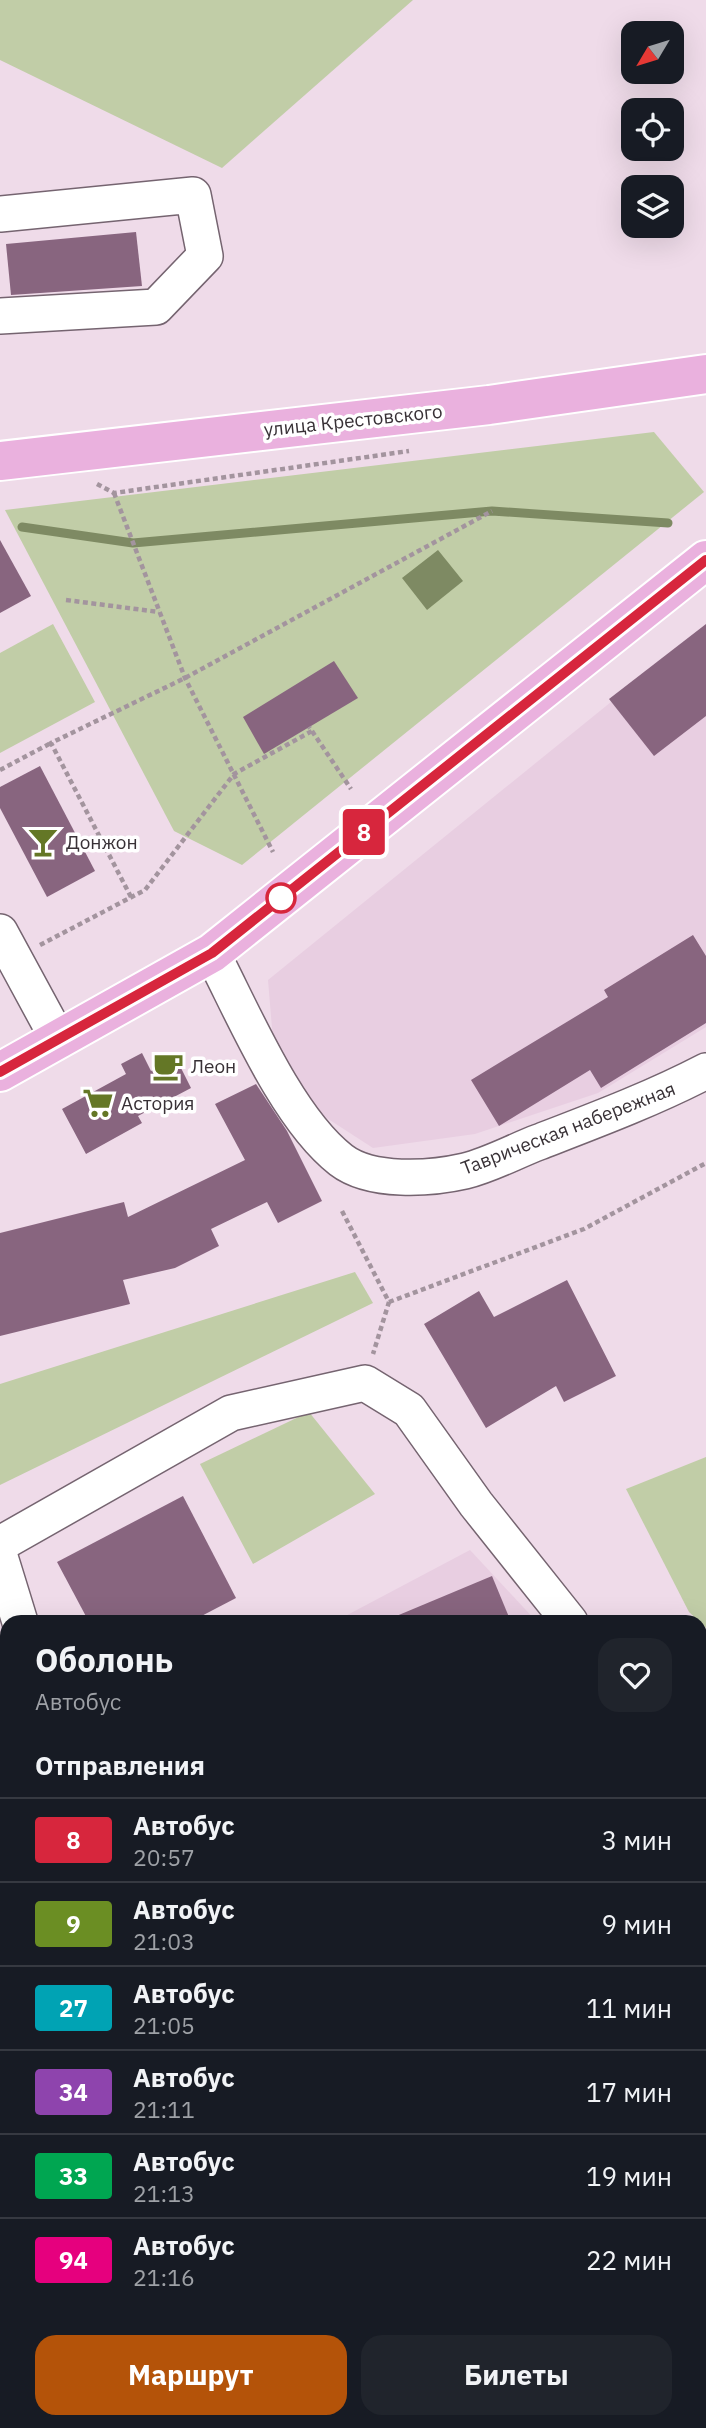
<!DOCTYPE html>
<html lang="ru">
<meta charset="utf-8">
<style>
body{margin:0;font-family:"IBM Plex Sans",sans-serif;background:#20242c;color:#f1f3f6;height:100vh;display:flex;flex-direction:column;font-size:26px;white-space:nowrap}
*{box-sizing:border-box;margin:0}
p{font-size:23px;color:#9ea1a6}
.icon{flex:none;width:38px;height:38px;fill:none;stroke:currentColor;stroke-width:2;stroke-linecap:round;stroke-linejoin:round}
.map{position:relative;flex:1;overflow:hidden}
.side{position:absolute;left:0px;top:1615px;width:707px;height:814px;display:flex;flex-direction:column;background:#171b24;border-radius:21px 21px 0 0;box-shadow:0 7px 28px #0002}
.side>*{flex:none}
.badge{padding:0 14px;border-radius:5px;font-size:24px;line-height:46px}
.needle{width:46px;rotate:232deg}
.controls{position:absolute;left:621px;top:21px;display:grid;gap:14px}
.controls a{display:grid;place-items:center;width:63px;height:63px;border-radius:14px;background:#171b24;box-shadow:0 7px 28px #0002;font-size:35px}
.map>.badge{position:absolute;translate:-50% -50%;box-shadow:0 0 0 4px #fff}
h2{padding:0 35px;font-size:26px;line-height:63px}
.round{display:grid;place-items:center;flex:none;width:74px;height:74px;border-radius:21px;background:#20242c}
.head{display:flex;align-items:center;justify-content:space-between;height:119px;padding:0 35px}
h1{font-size:33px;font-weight:700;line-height:52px}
.primary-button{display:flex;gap:14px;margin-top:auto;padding:14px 35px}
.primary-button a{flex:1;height:80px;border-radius:21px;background:#b45309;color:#fff;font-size:28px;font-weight:700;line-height:80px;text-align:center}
.primary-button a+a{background:#20242c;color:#f1f3f6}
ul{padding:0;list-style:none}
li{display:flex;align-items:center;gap:21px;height:84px;padding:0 35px;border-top:2px solid #363941}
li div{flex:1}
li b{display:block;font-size:26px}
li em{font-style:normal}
li .badge{min-width:77px;font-weight:700;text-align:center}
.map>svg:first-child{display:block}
.built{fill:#e8cee1}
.green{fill:#c1cda7}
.water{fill:#7e8a63}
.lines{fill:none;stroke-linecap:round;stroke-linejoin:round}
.stream{stroke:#7e8a63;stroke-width:9}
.building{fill:#88657f}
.minor-casing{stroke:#756470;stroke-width:38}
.major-casing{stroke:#fff;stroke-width:42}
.path{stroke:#a3949e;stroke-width:4.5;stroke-dasharray:5 3.5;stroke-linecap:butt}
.minor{stroke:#fff;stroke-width:35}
.major{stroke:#eab1de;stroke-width:38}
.line-casing{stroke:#fff;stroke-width:16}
.line{stroke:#d7263d;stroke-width:10}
.stop-dot{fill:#fff;stroke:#d7263d;stroke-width:3.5}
.labels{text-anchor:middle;stroke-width:7;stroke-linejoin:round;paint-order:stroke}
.street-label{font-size:19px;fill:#383136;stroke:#fff}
.poi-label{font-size:19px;fill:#383136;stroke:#fff;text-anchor:start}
</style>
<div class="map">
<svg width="706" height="2428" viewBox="0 0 706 2428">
<rect width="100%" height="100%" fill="#efdbe9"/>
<g class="built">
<polygon points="706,625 706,1027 598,1093 475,1134 373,1148 305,1104 273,1040 268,980"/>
<polygon points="470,1550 537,1622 334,1622"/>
<polygon points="700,1796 706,1802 706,2158 700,2163"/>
</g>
<g class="green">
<polygon points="0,0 413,0 222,168 0,60"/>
<polygon points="654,432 704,492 242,865 174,831 5,510"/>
<polygon points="53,624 95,702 0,753 0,653"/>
<polygon points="355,1272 373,1303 0,1485 0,1384"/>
<polygon points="309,1412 375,1494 253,1564 200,1464"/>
<polygon points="706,1457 706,1628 689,1612 626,1489"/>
</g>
<polygon class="water" points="438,550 463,581 427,610 402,578"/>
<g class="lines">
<polyline class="stream" points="22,527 133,543 492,511 668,523"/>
</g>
<g class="building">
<polygon points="136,232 142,286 11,295 6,244"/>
<polygon points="0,540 31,596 0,613"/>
<polygon points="706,624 706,716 654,756 609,699"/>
<polygon points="334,661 358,698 264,754 243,717"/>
<polygon points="40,766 95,871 47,897 0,808 0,787"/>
<polygon points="693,935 706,956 706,1023 601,1088 590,1070 499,1126 471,1080 608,997 604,990"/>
<polygon points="142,1053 151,1071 176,1058 191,1088 138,1116 142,1123 86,1154 62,1109 126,1074 121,1064"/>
<polygon points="256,1084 287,1131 322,1201 278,1223 267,1202 211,1229 219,1246 175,1268 123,1280 130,1304 0,1336 0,1233 124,1202 128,1217 245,1160 215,1104"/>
<polygon points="567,1280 616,1376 564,1402 556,1386 486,1428 424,1324 479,1291 494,1317"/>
<polygon points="183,1496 236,1598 190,1622 89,1622 57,1562"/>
<polygon points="492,1576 511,1622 382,1622"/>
</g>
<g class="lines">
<g class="minor-casing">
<g id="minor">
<polyline points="0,214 193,195 205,256 156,307 0,316"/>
<polyline points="0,932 58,1039"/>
<path d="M212,953c32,62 75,165 129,207 30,23 89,19 124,11 25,-6 50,-20 74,-29 57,-22 113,-43 167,-71"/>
<polyline points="0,1544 231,1413 365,1383 409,1410 476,1504 570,1622"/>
<polyline points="0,1557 20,1622"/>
<polyline points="700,1734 706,1739"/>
<polyline points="0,2156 7,2150"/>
<polyline points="700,2227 706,2226"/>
<polyline points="409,2428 415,2422"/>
</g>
</g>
<g class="major-casing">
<g id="major">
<polyline points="0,461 489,405 706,374"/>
<polyline points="0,1072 212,953 706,560"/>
</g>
</g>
<g class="path">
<polyline points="97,484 114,493 409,451"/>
<polyline points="114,493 185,678 273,852"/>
<polyline points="66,600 159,612"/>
<polyline points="312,731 351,789"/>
<polyline points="0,770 51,743"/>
<polyline points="131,897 51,743 185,678 492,511"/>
<polyline points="40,945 145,890 234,774 312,731 309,727"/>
<polyline points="342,1211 389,1302 373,1354"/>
<polyline points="389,1302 584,1229 706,1163"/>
</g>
<use href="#minor" class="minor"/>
<use href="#major" class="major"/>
</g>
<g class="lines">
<g class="line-casing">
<polyline id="line" points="0,1072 212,953 706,560"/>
</g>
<use href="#line" class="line"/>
</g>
<defs>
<g id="bar-bare" transform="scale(2.415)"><path d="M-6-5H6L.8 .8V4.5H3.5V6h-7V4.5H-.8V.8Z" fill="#647726" stroke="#fff" stroke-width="2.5" paint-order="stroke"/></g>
<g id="cafe-bare" transform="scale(2.415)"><path d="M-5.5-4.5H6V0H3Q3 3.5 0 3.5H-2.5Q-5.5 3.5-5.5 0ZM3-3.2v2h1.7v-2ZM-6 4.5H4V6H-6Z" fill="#647726" stroke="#fff" stroke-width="2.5" paint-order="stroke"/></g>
<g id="supermarket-bare" transform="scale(2.415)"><path d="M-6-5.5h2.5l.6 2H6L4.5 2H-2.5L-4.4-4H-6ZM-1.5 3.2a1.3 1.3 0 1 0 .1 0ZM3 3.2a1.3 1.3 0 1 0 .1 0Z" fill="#647726" stroke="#fff" stroke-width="2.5" paint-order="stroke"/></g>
</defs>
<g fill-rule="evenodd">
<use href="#bar-bare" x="43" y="842"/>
<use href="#cafe-bare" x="168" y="1066"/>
<use href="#supermarket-bare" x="98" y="1103"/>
</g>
<circle class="stop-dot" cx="281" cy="898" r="14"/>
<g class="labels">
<g class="street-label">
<text transform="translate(353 420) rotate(-6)" y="7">улица Крестовского</text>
<text transform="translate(568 1128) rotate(-21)" y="7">Таврическая набережная</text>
</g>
<g class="poi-label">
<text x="66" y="849">Донжон</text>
<text x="191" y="1073">Леон</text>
<text x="121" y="1110">Астория</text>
</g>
</g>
</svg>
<div class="controls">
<a><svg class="needle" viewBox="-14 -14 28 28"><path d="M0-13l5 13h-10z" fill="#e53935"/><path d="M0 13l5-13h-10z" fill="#9ea1a6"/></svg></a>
<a><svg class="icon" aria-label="locate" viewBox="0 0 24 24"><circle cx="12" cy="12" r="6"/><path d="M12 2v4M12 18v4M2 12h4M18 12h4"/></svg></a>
<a><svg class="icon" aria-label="layers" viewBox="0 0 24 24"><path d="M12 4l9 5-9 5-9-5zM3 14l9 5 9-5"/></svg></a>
</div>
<b class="badge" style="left:364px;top:832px;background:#d7263d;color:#fff">8</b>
<section class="side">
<div class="head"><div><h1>Оболонь</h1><p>Автобус</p></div><a class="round"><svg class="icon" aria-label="heart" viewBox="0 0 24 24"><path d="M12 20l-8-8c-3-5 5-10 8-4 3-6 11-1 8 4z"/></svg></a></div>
<h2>Отправления</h2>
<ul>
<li><span class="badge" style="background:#d7263d;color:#fff">8</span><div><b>Автобус</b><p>20:57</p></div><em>3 мин</em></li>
<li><span class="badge" style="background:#6b8e23;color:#fff">9</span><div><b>Автобус</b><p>21:03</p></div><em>9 мин</em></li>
<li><span class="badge" style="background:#00a3b4;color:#fff">27</span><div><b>Автобус</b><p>21:05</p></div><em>11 мин</em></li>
<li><span class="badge" style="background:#8e44ad;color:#fff">34</span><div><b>Автобус</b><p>21:11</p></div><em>17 мин</em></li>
<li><span class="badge" style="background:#00a651;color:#fff">33</span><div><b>Автобус</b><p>21:13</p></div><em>19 мин</em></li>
<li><span class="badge" style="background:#e6007e;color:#fff">94</span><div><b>Автобус</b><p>21:16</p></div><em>22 мин</em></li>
</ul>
<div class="primary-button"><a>Маршрут</a><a>Билеты</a></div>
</section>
</div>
